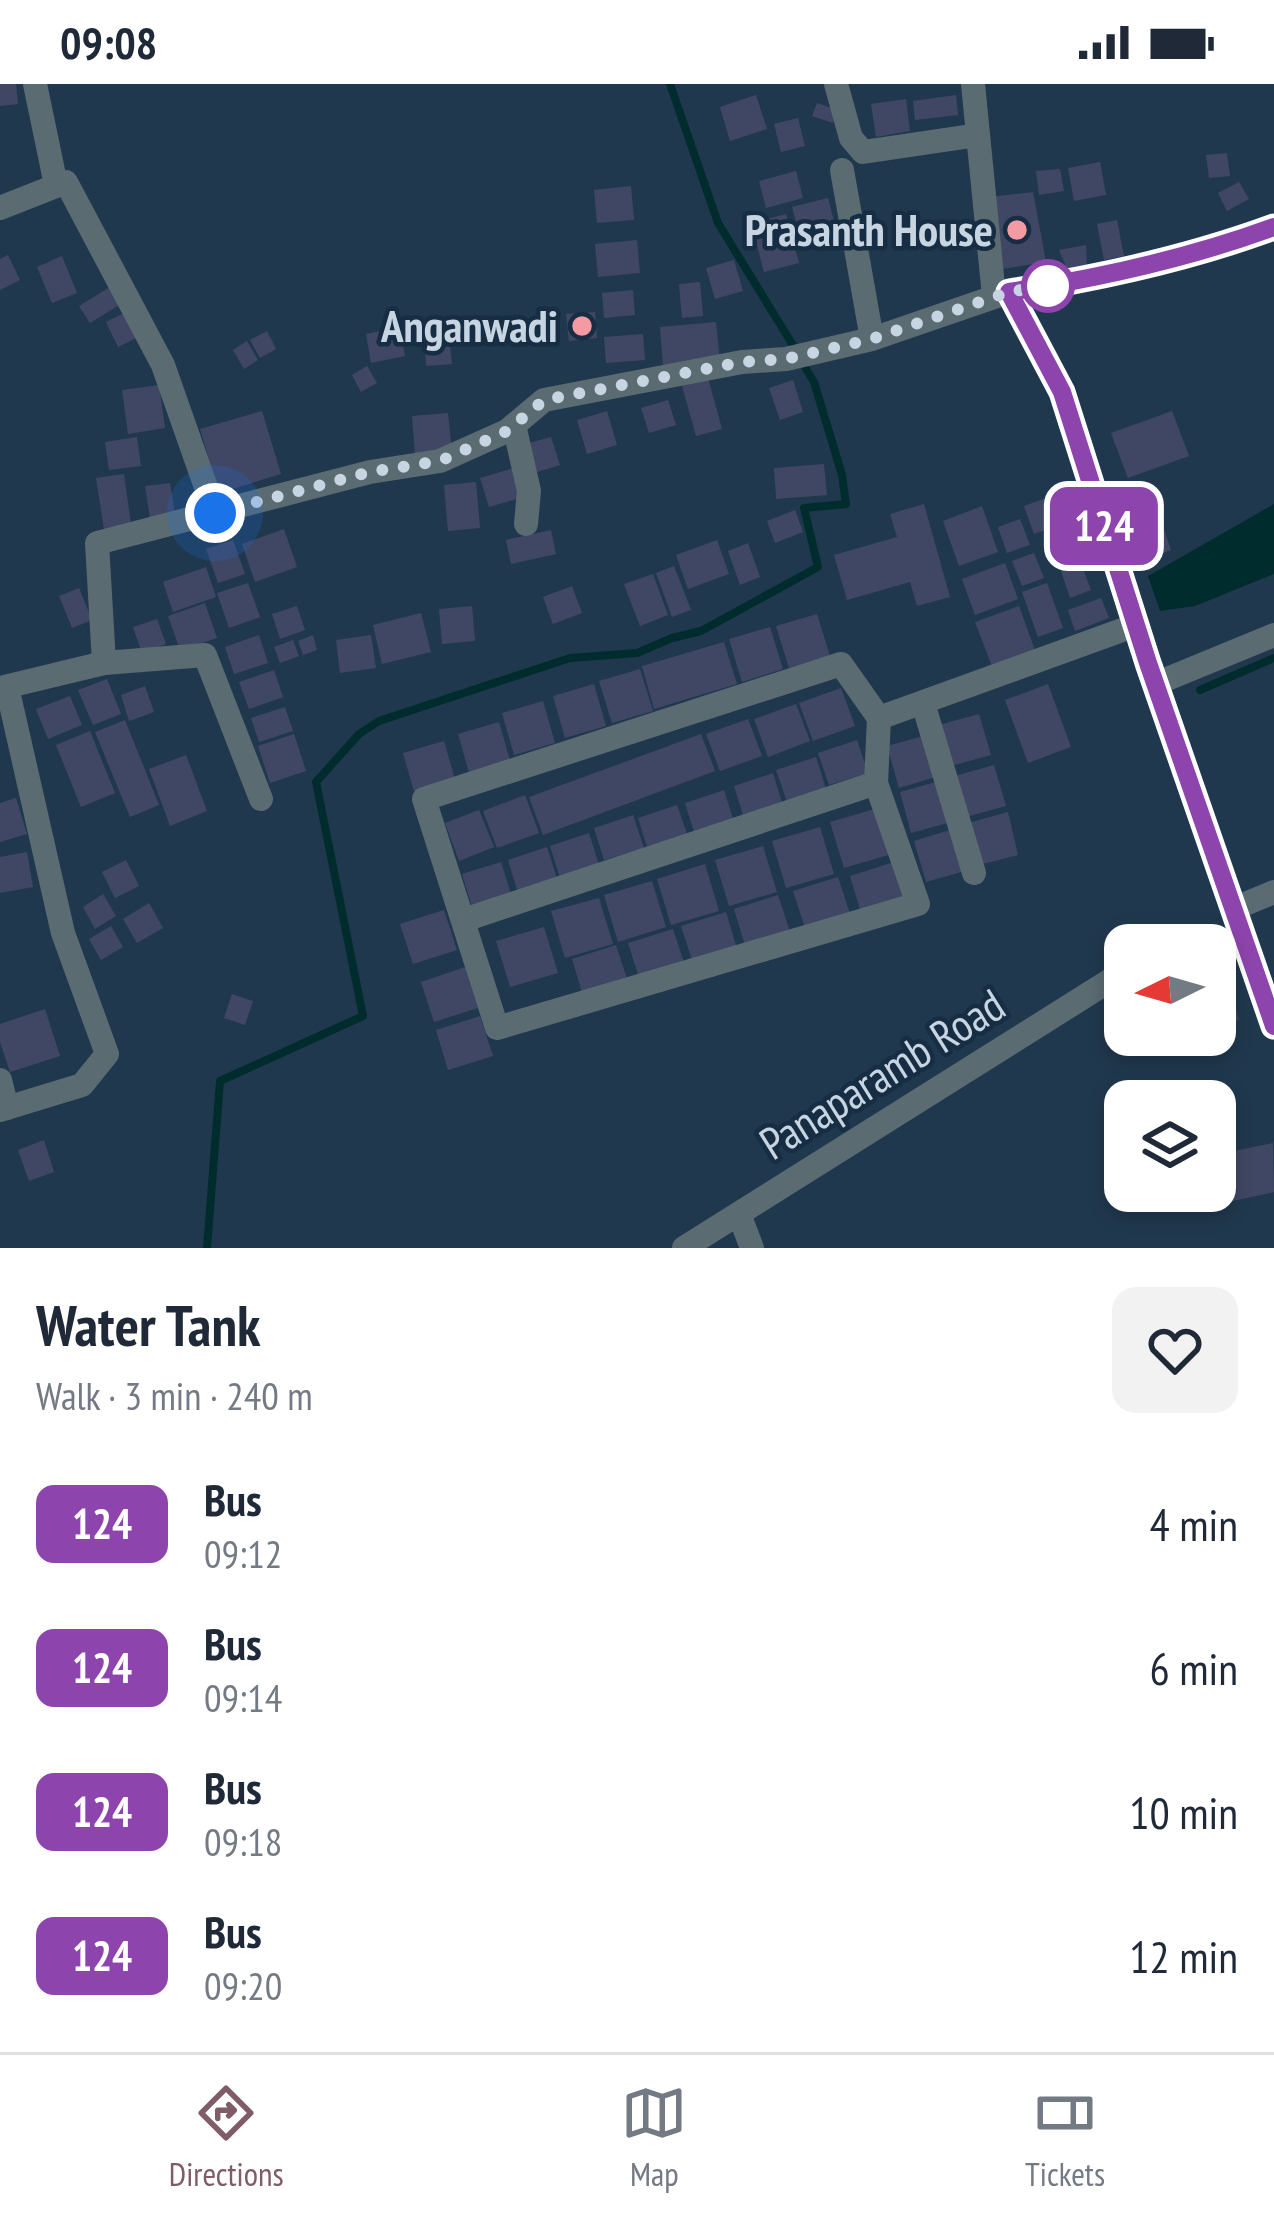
<!DOCTYPE html>
<meta charset="utf-8">
<style>
body{margin:0;font-family:"PT Sans Narrow",sans-serif;background:#f2f2f3;color:#1f2937;height:100vh;display:flex;flex-direction:column;font-size:45px;white-space:nowrap}
*{box-sizing:border-box;margin:0}
p{font-size:39px;color:#747a83}
.icon{flex:none;width:66px;height:66px;fill:none;stroke:currentColor;stroke-width:2;stroke-linecap:round;stroke-linejoin:round}
.map{position:relative;height:1164px;overflow:hidden}
.panel{display:flex;flex-direction:column;background:#fff;flex:1}
.panel>*{flex:none}
.badge{padding:0 24px;border-radius:18px;font-size:42px;line-height:78px}
.needle{width:78px;rotate:265deg}
.tools{position:absolute;left:1104px;top:840px;display:grid;gap:24px}
.tools a{display:grid;place-items:center;width:132px;height:132px;border-radius:24px;background:#fff;box-shadow:0 6px 18px #0003;font-size:60px}
.you{position:absolute;width:60px;height:60px;margin:-30px;border:9px solid #fff;border-radius:50%;background:#1a73e8;box-shadow:0 0 0 18px #1a73e833}
.map>.badge{position:absolute;translate:-50% -50%;box-shadow:0 0 0 6px #fff}
.round{display:grid;place-items:center;flex:none;width:126px;height:126px;border-radius:24px;background:#f2f2f3}
.overview{display:flex;align-items:center;justify-content:space-between;height:204px;padding:0 36px}
h1{font-size:57px;font-weight:800;line-height:90px}
ul{padding:0;list-style:none}
li{display:flex;align-items:center;gap:36px;height:144px;padding:0 36px}
li div{flex:1}
li b{display:block;font-size:45px}
li em{font-style:normal}
li .badge{min-width:132px;font-weight:700;text-align:center}
.status{display:flex;justify-content:space-between;align-items:center;height:84px;padding:0 60px;background:#fff;direction:ltr}
.status svg{height:33px;fill:currentColor}
.menu{display:flex;justify-content:space-around;align-items:center;height:168px;border-top:3px solid #e0e1e3;background:#fff;font-size:33px;color:#747a83}
.menu a{display:grid;justify-items:center;gap:6px}
.menu .on{color:#7f5c67}
.map>svg:first-child{display:block}
.water{fill:#002c2e}
.lines{fill:none;stroke-linecap:round;stroke-linejoin:round}
.stream{stroke:#002c2e;stroke-width:8}
.building{fill:#404764}
.minor{stroke:#5b6b72;stroke-width:24}
.line-casing{stroke:#fff;stroke-width:27}
.line{stroke:#8e44ad;stroke-width:18}
.walk{stroke:#c7d5e3;stroke-width:12;stroke-dasharray:0 21.6}
.poi-dot{fill:#f49aa2;stroke:#162d43;stroke-width:4.5}
.stop-dot{fill:#fff;stroke:#8e44ad;stroke-width:6}
.labels{text-anchor:middle;stroke-width:9;stroke-linejoin:round;paint-order:stroke}
.poi-label{font-size:45px;font-weight:bold;fill:#c7d5e3;stroke:#162d43;text-anchor:end}
.street-label{font-size:45px;fill:#c7d5e3;stroke:#162d43}
</style>
<div class="status"><b>09:08</b><svg viewBox="0 0 49 12"><path d="M0 12V9h3v3zM5 12V6h3v6zM10 12V3h3v9zM15 12V0h3v12zM26 1h20v11H26zM47 4h2v5h-2z"/></svg></div>
<div class="map">
<svg width="1274" height="1164" viewBox="0 0 1274 1164">
<rect width="100%" height="100%" fill="#20384e"/>
<polygon class="water" points="1274,420 1274,490 1195,522 1160,527 1148,492"/>
<g class="lines">
<g class="stream">
<polyline points="670,0 718,139 794,263"/>
<polyline points="1200,606 1274,574"/>
<polyline points="207,1164 220,997 363,932 316,698 359,650 379,637 570,574 637,569 672,554 701,547 818,483 804,424 846,420 842,391 814,298 806,285"/>
</g>
</g>
<g class="building">
<polygon points="0,0 16,0 18,20 0,22"/>
<polygon points="756,11 767,45 730,57 720,23"/>
<polygon points="956,11 958,31 915,36 913,17"/>
<polygon points="906,15 910,47 876,53 871,20"/>
<polygon points="817,19 837,26 833,39 812,32"/>
<polygon points="798,34 805,62 781,68 774,40"/>
<polygon points="1227,69 1230,92 1209,94 1206,71"/>
<polygon points="1100,78 1106,111 1074,117 1068,84"/>
<polygon points="1060,85 1064,107 1039,111 1036,87"/>
<polygon points="796,87 803,114 766,124 759,97"/>
<polygon points="1239,98 1249,115 1227,127 1218,109"/>
<polygon points="631,102 634,136 597,139 594,106"/>
<polygon points="1033,108 1046,178 1002,185 989,113"/>
<polygon points="828,114 839,157 804,167 792,123"/>
<polygon points="786,130 799,179 764,188 751,139"/>
<polygon points="1117,136 1124,172 1104,176 1097,140"/>
<polygon points="637,156 640,189 598,193 595,160"/>
<polygon points="1086,161 1087,184 1068,187 1059,166"/>
<polygon points="8,171 20,196 0,206 0,175"/>
<polygon points="62,172 77,209 52,219 37,183"/>
<polygon points="734,176 743,207 715,215 706,184"/>
<polygon points="700,198 703,232 682,234 679,200"/>
<polygon points="110,203 121,220 90,239 79,222"/>
<polygon points="633,206 635,231 604,234 602,209"/>
<polygon points="126,228 138,253 118,263 106,238"/>
<polygon points="595,228 597,254 569,257 566,230"/>
<polygon points="716,238 720,278 663,283 660,243"/>
<polygon points="400,243 405,272 371,279 366,250"/>
<polygon points="267,247 276,265 260,274 250,256"/>
<polygon points="643,250 645,276 606,279 604,253"/>
<polygon points="247,257 258,276 244,285 233,266"/>
<polygon points="450,262 452,280 426,282 425,264"/>
<polygon points="367,282 377,299 361,308 352,291"/>
<polygon points="708,294 722,345 696,352 682,302"/>
<polygon points="793,296 803,328 780,336 769,304"/>
<polygon points="159,301 165,344 128,350 122,306"/>
<polygon points="668,316 676,341 649,349 641,324"/>
<polygon points="262,327 281,390 219,409 200,345"/>
<polygon points="607,327 617,361 587,370 577,336"/>
<polygon points="1172,327 1189,372 1128,394 1111,349"/>
<polygon points="448,329 452,368 415,371 412,332"/>
<polygon points="137,353 141,382 109,386 105,358"/>
<polygon points="551,353 560,381 534,389 525,360"/>
<polygon points="824,380 827,411 776,415 774,384"/>
<polygon points="514,384 523,413 489,423 480,394"/>
<polygon points="124,390 131,441 104,445 96,394"/>
<polygon points="476,398 480,444 448,447 444,401"/>
<polygon points="170,399 175,430 150,434 145,402"/>
<polygon points="1055,411 1065,439 1034,450 1024,422"/>
<polygon points="924,420 950,513 917,522 910,498 847,516 834,471 897,453 890,430"/>
<polygon points="982,422 998,468 959,482 943,437"/>
<polygon points="1157,425 1171,466 1136,479 1121,438"/>
<polygon points="795,426 803,448 775,459 767,437"/>
<polygon points="1020,435 1030,461 1007,469 998,443"/>
<polygon points="284,445 297,483 255,498 242,460"/>
<polygon points="551,446 556,470 511,480 506,456"/>
<polygon points="233,456 245,490 218,499 206,465"/>
<polygon points="717,456 729,490 688,505 676,471"/>
<polygon points="748,459 760,493 740,501 728,467"/>
<polygon points="1034,469 1044,494 1022,502 1012,477"/>
<polygon points="1079,474 1091,506 1070,514 1059,481"/>
<polygon points="1005,479 1018,515 975,531 962,495"/>
<polygon points="674,482 691,526 672,533 656,489"/>
<polygon points="206,483 216,513 173,528 163,498"/>
<polygon points="653,490 668,531 640,542 624,500"/>
<polygon points="248,499 260,533 229,544 217,509"/>
<polygon points="1047,499 1063,544 1038,553 1022,508"/>
<polygon points="572,502 582,529 553,540 543,513"/>
<polygon points="79,504 92,536 72,544 59,512"/>
<polygon points="1101,514 1109,534 1075,547 1068,526"/>
<polygon points="205,519 217,554 180,566 168,532"/>
<polygon points="297,522 305,546 280,555 272,530"/>
<polygon points="472,522 475,557 442,560 439,525"/>
<polygon points="1019,522 1036,569 993,585 975,538"/>
<polygon points="421,529 431,568 382,580 373,541"/>
<polygon points="817,530 830,572 789,584 776,542"/>
<polygon points="157,535 166,560 142,569 133,543"/>
<polygon points="770,543 783,585 742,598 729,555"/>
<polygon points="259,551 268,579 234,590 225,563"/>
<polygon points="313,551 317,566 303,571 298,557"/>
<polygon points="371,551 376,584 340,589 336,556"/>
<polygon points="293,556 299,572 280,579 274,563"/>
<polygon points="724,558 737,600 654,625 642,582"/>
<polygon points="640,585 653,627 612,639 599,597"/>
<polygon points="274,586 283,613 249,625 239,598"/>
<polygon points="107,595 121,630 93,641 78,606"/>
<polygon points="594,600 606,642 565,654 553,612"/>
<polygon points="1048,600 1071,663 1028,679 1005,616"/>
<polygon points="145,602 154,628 129,637 121,611"/>
<polygon points="841,604 855,642 813,657 799,619"/>
<polygon points="70,612 82,641 48,655 36,625"/>
<polygon points="543,617 555,659 514,671 502,629"/>
<polygon points="796,620 810,657 768,673 754,635"/>
<polygon points="285,623 293,647 259,658 251,634"/>
<polygon points="979,630 991,671 951,682 939,641"/>
<polygon points="748,635 762,672 720,687 706,650"/>
<polygon points="125,636 159,721 130,733 95,648"/>
<polygon points="499,638 511,680 470,692 458,650"/>
<polygon points="90,647 115,709 81,723 56,661"/>
<polygon points="294,650 306,687 270,699 258,662"/>
<polygon points="701,650 715,687 543,751 529,713"/>
<polygon points="927,651 939,692 899,704 887,662"/>
<polygon points="857,656 868,689 829,701 818,669"/>
<polygon points="444,657 456,699 415,711 403,669"/>
<polygon points="186,671 207,727 170,742 149,685"/>
<polygon points="816,673 826,705 787,718 776,686"/>
<polygon points="994,681 1006,722 966,733 955,692"/>
<polygon points="773,689 783,722 744,734 734,702"/>
<polygon points="939,697 951,738 911,749 900,708"/>
<polygon points="724,706 734,738 695,751 685,719"/>
<polygon points="525,711 539,749 497,764 483,727"/>
<polygon points="16,714 27,750 0,758 0,719"/>
<polygon points="677,721 688,753 648,766 638,734"/>
<polygon points="878,724 892,770 844,784 830,738"/>
<polygon points="479,726 494,763 459,777 445,739"/>
<polygon points="1008,728 1018,771 979,781 968,739"/>
<polygon points="633,731 644,764 604,776 594,744"/>
<polygon points="820,743 834,790 786,804 772,757"/>
<polygon points="953,745 965,787 926,798 914,757"/>
<polygon points="589,749 599,781 560,794 550,762"/>
<polygon points="763,762 777,808 729,822 715,776"/>
<polygon points="547,763 557,795 518,809 508,776"/>
<polygon points="27,768 33,803 0,809 0,773"/>
<polygon points="126,776 139,802 115,814 102,788"/>
<polygon points="501,778 511,810 472,823 462,790"/>
<polygon points="894,778 907,819 862,832 850,792"/>
<polygon points="705,780 719,827 671,841 657,795"/>
<polygon points="838,793 851,833 806,847 793,807"/>
<polygon points="652,797 666,843 618,858 604,811"/>
<polygon points="103,810 116,832 95,845 83,823"/>
<polygon points="778,811 791,851 746,865 734,825"/>
<polygon points="599,814 613,860 565,874 551,827"/>
<polygon points="149,819 163,844 137,859 123,835"/>
<polygon points="444,826 457,866 413,880 400,840"/>
<polygon points="726,828 738,868 694,882 681,842"/>
<polygon points="111,842 123,863 101,876 89,855"/>
<polygon points="544,843 558,889 510,903 496,857"/>
<polygon points="673,845 686,885 641,900 628,859"/>
<polygon points="616,861 629,901 584,915 572,875"/>
<polygon points="1224,882 1239,936 1215,944 1215,885"/>
<polygon points="465,883 478,924 434,938 421,898"/>
<polygon points="232,910 253,917 245,941 224,934"/>
<polygon points="45,925 60,972 10,988 0,958 0,940"/>
<polygon points="480,932 493,972 448,986 436,946"/>
<polygon points="1215,1019 1228,1052 1215,1057"/>
<polygon points="44,1056 54,1088 29,1097 18,1066"/>
<polygon points="1273,1059 1274,1108 1233,1117 1224,1069"/>
</g>
<g class="lines">
<g class="minor">
<polyline points="35,0 56,101"/>
<polyline points="836,0 851,54 863,68 978,51"/>
<polyline points="973,0 994,212"/>
<polyline points="842,86 872,255"/>
<polyline points="0,124 66,98 163,281 215,429"/>
<path d="M1274,143c-86,32 -174,51 -265,65l53,100 86,271 126,363"/>
<polyline points="514,341 529,407 526,440"/>
<polyline points="104,579 97,459 370,388 440,377 507,347 544,316 742,278 786,275 872,255 1009,208"/>
<polyline points="1155,600 1274,551"/>
<polyline points="0,604 104,579 205,571 261,715"/>
<polyline points="923,619 974,789"/>
<polyline points="876,699 918,820 497,944 424,715 841,580 879,634 1136,541"/>
<polyline points="1233,825 1274,808"/>
<polyline points="464,836 876,699 879,634"/>
<polyline points="0,996 7,1024"/>
<polyline points="0,1026 82,1001 107,970 63,849 7,603"/>
<polyline points="739,1130 752,1164"/>
<polyline points="684,1164 1125,887"/>
</g>
</g>
<g class="lines">
<g class="line-casing">
<path id="line" d="M1274,143c-87,32 -174,51 -265,65l53,100 86,271 126,363"/>
</g>
<use href="#line" class="line"/>
<polyline class="walk" points="215,429 370,388 440,377 507,347 544,316 742,278 786,275 872,255 1009,208 1052,201 1048,202"/>
</g>
<g class="poi-dot">
<circle cx="1017" cy="146" r="12"/>
<circle cx="582" cy="242" r="12"/>
</g>
<circle class="stop-dot" cx="1048" cy="202" r="24"/>
<g class="labels">
<g class="poi-label">
<text x="993" y="162">Prasanth House</text>
<text x="558" y="258">Anganwadi</text>
</g>
<g class="street-label">
<text transform="translate(882 990) rotate(-32)" y="16">Panaparamb Road</text>
</g>
</g>
</svg>
<div class="tools">
<a><svg class="needle" viewBox="-14 -14 28 28"><path d="M0-13l5 13h-10z" fill="#e53935"/><path d="M0 13l5-13h-10z" fill="#747a83"/></svg></a>
<a><svg class="icon" aria-label="layers" viewBox="0 0 24 24"><path d="M12 4l9 5-9 5-9-5zM3 14l9 5 9-5"/></svg></a>
</div>
<div class="you" style="left:215px;top:429px"></div>
<b class="badge" style="left:1104px;top:442px;background:#8e44ad;color:#fff">124</b>
</div>
<section class="panel">
<div class="overview"><div><h1>Water Tank</h1><p>Walk · 3 min · 240 m</p></div><a class="round"><svg class="icon" aria-label="heart" viewBox="0 0 24 24"><path d="M12 20l-8-8c-3-5 5-10 8-4 3-6 11-1 8 4z"/></svg></a></div>
<ul>
<li><span class="badge" style="background:#8e44ad;color:#fff">124</span><div><b>Bus</b><p>09:12</p></div><em>4 min</em></li>
<li><span class="badge" style="background:#8e44ad;color:#fff">124</span><div><b>Bus</b><p>09:14</p></div><em>6 min</em></li>
<li><span class="badge" style="background:#8e44ad;color:#fff">124</span><div><b>Bus</b><p>09:18</p></div><em>10 min</em></li>
<li><span class="badge" style="background:#8e44ad;color:#fff">124</span><div><b>Bus</b><p>09:20</p></div><em>12 min</em></li>
</ul>
</section>
<nav class="menu">
<a class="on"><svg class="icon" aria-label="directions" viewBox="0 0 24 24"><path d="M12 3l9 9-9 9-9-9zM9 14v-3h6M13 9l2 2-2 2"/></svg>Directions</a>
<a><svg class="icon" aria-label="map" viewBox="0 0 24 24"><path d="M3 6l6-2 6 2 6-2v14l-6 2-6-2-6 2zM9 4v14M15 6v14"/></svg>Map</a>
<a><svg class="icon" aria-label="tickets" viewBox="0 0 24 24"><path d="M3 7h18v10H3zM15 7v10"/></svg>Tickets</a>
</nav>
